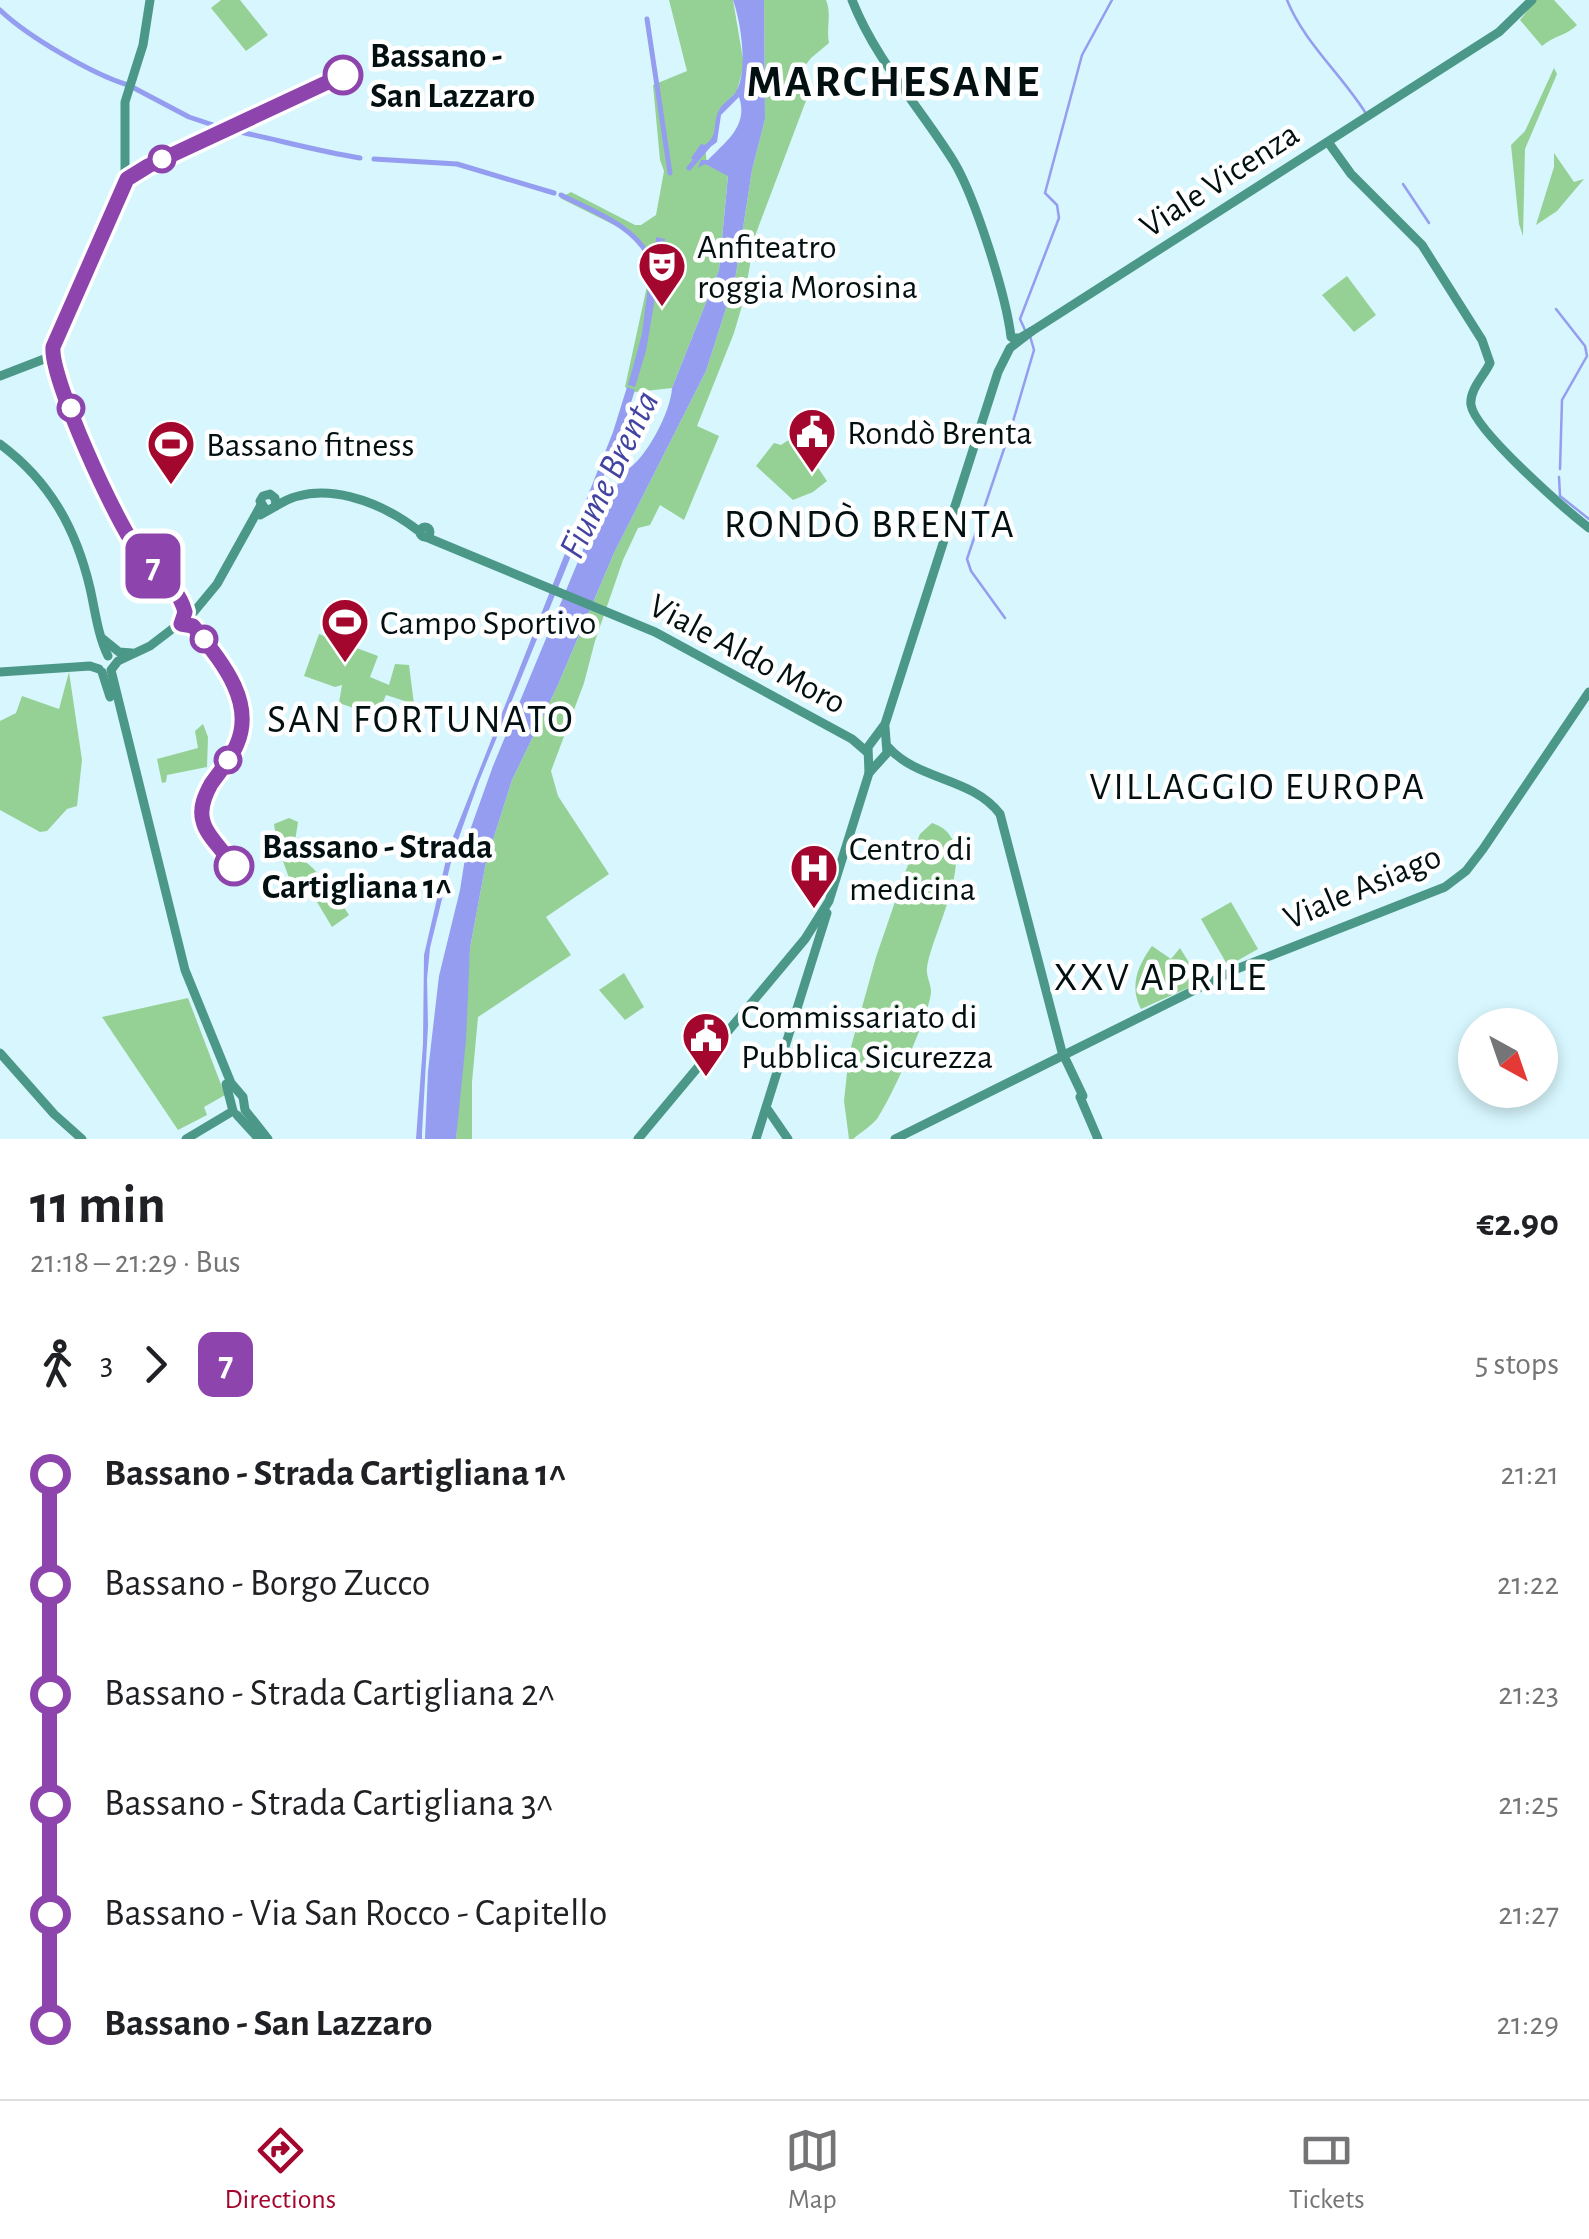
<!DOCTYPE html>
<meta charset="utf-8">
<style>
body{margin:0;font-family:"Alegreya Sans",sans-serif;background:#f2f2f2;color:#202124;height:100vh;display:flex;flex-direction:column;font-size:38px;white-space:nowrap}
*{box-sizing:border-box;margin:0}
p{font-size:32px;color:#757577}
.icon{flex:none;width:55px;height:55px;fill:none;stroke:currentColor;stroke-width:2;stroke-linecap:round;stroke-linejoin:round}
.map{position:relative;height:1139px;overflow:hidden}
.sheet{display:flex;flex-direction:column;background:#fff;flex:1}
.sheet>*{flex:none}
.badge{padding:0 20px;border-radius:15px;font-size:35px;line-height:65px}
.needle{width:65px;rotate:140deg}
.controls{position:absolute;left:1458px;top:1008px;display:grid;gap:20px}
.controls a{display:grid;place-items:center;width:100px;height:100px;border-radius:50%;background:#fff;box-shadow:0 5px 15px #0003;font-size:50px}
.map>.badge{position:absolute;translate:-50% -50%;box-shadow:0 0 0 5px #fff}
.legs{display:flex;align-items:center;gap:15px;height:110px;padding:0 30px;font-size:32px}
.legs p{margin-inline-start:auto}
.head{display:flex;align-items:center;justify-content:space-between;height:170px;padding:0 30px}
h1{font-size:55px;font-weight:700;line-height:75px}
ul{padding:0 30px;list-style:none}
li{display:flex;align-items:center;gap:35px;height:110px;font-size:38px}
li i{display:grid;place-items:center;width:15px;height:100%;margin:0 12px;background:currentColor}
li i::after{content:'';width:25px;height:25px;margin:-12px;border:8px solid;border-radius:50%;background:#fff}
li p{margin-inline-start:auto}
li:first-child i{background:linear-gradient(#0000 50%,currentColor 0)}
li:last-child i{background:linear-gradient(currentColor 50%,#0000 0)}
.dock{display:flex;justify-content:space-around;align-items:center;height:140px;border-top:2px solid #e0e0e0;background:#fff;font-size:28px;color:#757577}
.dock a{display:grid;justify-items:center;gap:5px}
.dock .active{color:#a4072e}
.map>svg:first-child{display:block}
.green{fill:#95d195}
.water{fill:#949def}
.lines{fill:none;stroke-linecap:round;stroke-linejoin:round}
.stream{stroke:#949def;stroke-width:2.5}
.canal{stroke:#949def;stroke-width:5}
.secondary{stroke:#4c9888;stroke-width:9}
.line-1-casing{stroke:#fff;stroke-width:22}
.line-1{stroke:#8e44ad;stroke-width:15}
.stop-1-dot{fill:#fff;stroke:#8e44ad;stroke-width:5}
.labels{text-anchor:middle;stroke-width:9;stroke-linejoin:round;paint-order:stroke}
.stop-label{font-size:35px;font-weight:bold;fill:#031012;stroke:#fff;text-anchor:start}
.street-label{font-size:35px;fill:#031012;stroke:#fff}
.poi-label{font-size:35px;fill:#031012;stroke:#fff;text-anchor:start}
.water-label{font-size:38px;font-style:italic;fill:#4344a2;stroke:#fff}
.neighbourhood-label{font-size:38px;letter-spacing:2.5px;fill:#031012;stroke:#fff}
.quarter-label{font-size:40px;letter-spacing:2.5px;fill:#031012;stroke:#fff}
.district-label{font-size:45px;font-weight:bold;letter-spacing:2.5px;fill:#031012;stroke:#fff}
</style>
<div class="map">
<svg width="1589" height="1139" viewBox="0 0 1589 1139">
<rect width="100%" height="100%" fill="#d7f6fd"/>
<g class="green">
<polygon points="221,0 240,0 268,35 246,51 211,8"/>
<polygon points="669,0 733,0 744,65 737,91 719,110 713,139 705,146 707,165 728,175 719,270 672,388 636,392 625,387 649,277 647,254 626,231 560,198 571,192 635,225 641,225 656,215 664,171 660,160 653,85 687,71"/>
<path d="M764,0h62c6,14 0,28 3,43l-18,15 -16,21 12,19 -52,138 -11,63 -10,34 -37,93 22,10 -35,84 -24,-15 -10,20 -12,3 -15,32 -28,81 -11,42 -33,88 7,25 51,78 -63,43 25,38 -93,62 -6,65v57h-16l14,-191 16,-86 26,-82 45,-93 57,-134 92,-182 29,-91 17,-110 13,-51z"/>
<path d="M1536,0h18l23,25c-9,10 -24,11 -35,21l-22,-26z"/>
<polygon points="1554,68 1557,74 1525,149 1523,236 1519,224 1511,145 1525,131"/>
<polygon points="1554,153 1574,182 1584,179 1557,211 1536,225 1554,167"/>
<polygon points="1347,276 1376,315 1354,332 1322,295"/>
<polygon points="802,431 812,445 806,450 827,481 813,492 793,500 756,466 774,443 781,445"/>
<polygon points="319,634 378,656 370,677 389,685 395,664 409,665 414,704 386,695 377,716 339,703 342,685 335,687 304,676"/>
<polygon points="69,672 82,760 77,806 67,809 47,831 40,832 0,810 0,721 16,713 22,696 59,709"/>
<polygon points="203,724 208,737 207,767 167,775 166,782 162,783 157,759 198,748 195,731"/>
<path d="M289,818l9,4 -5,32c20,8 44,42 56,61l-17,12 -18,-30 -18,5c-6,-28 -19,-49 -22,-78z"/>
<path d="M932,823c55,17 -1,109 -5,145 -1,8 4,16 4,23 0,21 -41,109 -54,128 -6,7 -17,14 -24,20h-4l-5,-38 5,-47 27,-97 30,-87 14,-36z"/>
<polygon points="1231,902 1258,949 1228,966 1201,919"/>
<path d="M1152,946l19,13 9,-11 21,34 -60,27c-12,-23 -3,-44 11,-63z"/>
<polygon points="624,973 644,1007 625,1020 599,990"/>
<polygon points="188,998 225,1095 204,1107 207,1115 178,1130 102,1017"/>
</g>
<g class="water">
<path d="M733,0h31l1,119 -13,51 -17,110 -29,91 -92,182 -57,134 -45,93 -26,82 -16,86 -4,92 -10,99h-31l3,-68 11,-95 21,-86 9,-57 24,-67 91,-219 41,-76c21,-11 46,-60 47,-83l47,-118 9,-94 -23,-12 -7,4 3,-8h7c17,-18 41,-34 31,-63l-18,18 -4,27 -12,9 -1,-3 -9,14 -4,-4 10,-14 4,1c14,-10 7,-21 14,-35 4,-7 11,-11 16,-17 14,-19 6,-71 -2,-93z"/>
<polygon points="656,237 665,239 646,351 635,387 628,385 642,334 651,263 655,262"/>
<polygon points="627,387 635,390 622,431 479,781 453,854 430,948 427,979 428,1026 422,1133 422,1139 416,1139 423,1044 424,955 449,847 613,432"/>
</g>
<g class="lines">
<g class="stream">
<path d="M1287,0c17,42 53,73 78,112"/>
<polyline points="1403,184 1429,223"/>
<polyline points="1556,309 1585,346 1587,356 1562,400 1560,469"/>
<polyline points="1025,330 1020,319 1059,218 1057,205 1045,193 1082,55 1112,0"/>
<polyline points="1009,435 1034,350 1030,336"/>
<polyline points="1559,477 1560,496 1589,519"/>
<polyline points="1005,618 971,571 967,559 1006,443"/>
</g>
<g class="canal">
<path d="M0,10c27,26 92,64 128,75"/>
<polyline points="647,19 670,173"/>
<polyline points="134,88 189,117 222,128"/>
<path d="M231,130c44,9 85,21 129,28"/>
<polyline points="374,159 457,164 554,193"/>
<polyline points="689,168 708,146"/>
<path d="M561,195c33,17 73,30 90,65"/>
</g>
<g class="secondary">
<path d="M852,0c24,61 68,107 102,162 21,35 52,133 57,175"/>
<path d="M1328,142l23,32 71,71 60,95 8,23c-6,13 -21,27 -19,42 4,26 95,105 118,123"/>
<polyline points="1013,338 1020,338 1032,331 1499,32 1532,0"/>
<polyline points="0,376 52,356 56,339 125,186 125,102 143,45 150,0"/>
<path d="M0,444c50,37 76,85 90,144 5,22 8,48 18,68"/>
<polyline points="261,505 217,584 193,613 150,646 118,661 111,670 185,970 231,1083 243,1097 245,1110 268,1139"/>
<path d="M276,506c45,-29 106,-4 144,26"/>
<polyline points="260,515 276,506 275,498 270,494 263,496 260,501 266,510"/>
<circle cx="425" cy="532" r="5"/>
<polyline points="426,537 655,632 852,739 867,752"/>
<polyline points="103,639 119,652 132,653"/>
<polyline points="0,672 90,666 99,669"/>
<polyline points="102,672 110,697"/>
<path d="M888,747c30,34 84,30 112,67l63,242"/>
<polyline points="869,773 887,753 885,727"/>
<polyline points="0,1053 54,1114 82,1139"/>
<polyline points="1064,1056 1083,1096"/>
<polyline points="226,1084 233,1111"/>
<polyline points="1080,1097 1098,1139"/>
<polyline points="768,1110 788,1139"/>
<polyline points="237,1115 259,1139"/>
<polyline points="186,1139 233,1111"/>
<polyline points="638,1139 805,939 829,901 869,773 868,747 885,724 998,372 1010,348 1032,331"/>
<polyline points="756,1139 827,913"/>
<polyline points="895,1139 1239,968 1445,887 1466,871 1483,849 1589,692"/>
</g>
</g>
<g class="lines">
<g class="line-1-casing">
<path id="line-1" d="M234,866c-9,-14 -28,-30 -31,-45 -4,-13 2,-26 8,-37 9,-13 20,-25 26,-40 19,-44 -18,-85 -44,-118l-12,-2 4,-12c-7,-27 -29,-39 -46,-60 -22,-27 -89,-174 -86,-205l74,-168 21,-13 195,-91"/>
</g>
<use href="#line-1" class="line-1"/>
</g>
<defs>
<g id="theatre-pin" transform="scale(2.5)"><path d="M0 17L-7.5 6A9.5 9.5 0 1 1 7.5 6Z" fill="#a4072e" stroke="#fff"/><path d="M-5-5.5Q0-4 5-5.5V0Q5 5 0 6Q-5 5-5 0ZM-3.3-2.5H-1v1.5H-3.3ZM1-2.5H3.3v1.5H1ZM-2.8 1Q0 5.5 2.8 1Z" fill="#fff"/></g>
<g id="civic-pin" transform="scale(2.5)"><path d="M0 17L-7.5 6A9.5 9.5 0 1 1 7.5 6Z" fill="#a4072e" stroke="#fff"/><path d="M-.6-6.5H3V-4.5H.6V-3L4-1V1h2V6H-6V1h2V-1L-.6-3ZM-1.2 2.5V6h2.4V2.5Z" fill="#fff"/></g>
<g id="stadium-pin" transform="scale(2.5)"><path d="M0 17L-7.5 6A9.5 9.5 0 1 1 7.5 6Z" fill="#a4072e" stroke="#fff"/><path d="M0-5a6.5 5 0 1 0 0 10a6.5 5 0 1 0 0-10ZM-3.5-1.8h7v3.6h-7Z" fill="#fff"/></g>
<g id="hospital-pin" transform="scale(2.5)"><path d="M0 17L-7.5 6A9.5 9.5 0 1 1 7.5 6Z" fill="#a4072e" stroke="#fff"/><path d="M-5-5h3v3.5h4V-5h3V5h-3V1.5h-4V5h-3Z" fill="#fff"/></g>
</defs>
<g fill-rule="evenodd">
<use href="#theatre-pin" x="662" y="266"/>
<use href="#civic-pin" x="812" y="432"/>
<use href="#stadium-pin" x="171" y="444"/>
<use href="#stadium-pin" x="345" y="622"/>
<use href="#hospital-pin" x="814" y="868"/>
<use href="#civic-pin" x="706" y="1036"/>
</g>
<g class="stop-1-dot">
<circle cx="343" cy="75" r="18"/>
<circle cx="162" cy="159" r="12"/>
<circle cx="71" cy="408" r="12"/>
<circle cx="204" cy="639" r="12"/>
<circle cx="228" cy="760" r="12"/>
<circle cx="234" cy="866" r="18"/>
</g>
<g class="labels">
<g class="stop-label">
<text x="370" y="67">Bassano -<tspan x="370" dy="40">San Lazzaro</tspan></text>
<text x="262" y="858">Bassano - Strada<tspan x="262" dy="40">Cartigliana 1^</tspan></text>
</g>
<g class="street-label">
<text transform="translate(1219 179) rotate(-33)" y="12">Viale Vicenza</text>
<text transform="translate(748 653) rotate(28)" y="12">Viale Aldo Moro</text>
<text transform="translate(1362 886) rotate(-23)" y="12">Viale Asiago</text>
</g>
<g class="poi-label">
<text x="697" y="258">Anfiteatro<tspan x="697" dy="40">roggia Morosina</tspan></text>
<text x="847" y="444">Rondò Brenta</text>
<text x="206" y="456">Bassano fitness</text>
<text x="380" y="634">Campo Sportivo</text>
<text x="849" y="860">Centro di<tspan x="849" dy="40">medicina</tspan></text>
<text x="741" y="1028">Commissariato di<tspan x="741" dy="40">Pubblica Sicurezza</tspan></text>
</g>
<g class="water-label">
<text transform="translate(608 474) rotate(-64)" y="13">Fiume Brenta</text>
</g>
<g class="neighbourhood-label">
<text x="1258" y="799">VILLAGGIO EUROPA</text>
</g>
<g class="quarter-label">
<text x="870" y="537">RONDÒ BRENTA</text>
<text x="421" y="732">SAN FORTUNATO</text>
<text x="1161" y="990">XXV APRILE</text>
</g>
<g class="district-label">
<text x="894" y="96">MARCHESANE</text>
</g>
</g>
</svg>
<div class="controls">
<a><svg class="needle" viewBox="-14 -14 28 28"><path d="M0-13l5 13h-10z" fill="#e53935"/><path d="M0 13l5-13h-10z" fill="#757577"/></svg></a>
</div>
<b class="badge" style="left:153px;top:566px;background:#8e44ad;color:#fff">7</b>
</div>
<section class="sheet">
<div class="head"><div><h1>11 min</h1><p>21:18 – 21:29 · Bus</p></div><b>€2.90</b></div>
<div class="legs"><svg class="icon" aria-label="walk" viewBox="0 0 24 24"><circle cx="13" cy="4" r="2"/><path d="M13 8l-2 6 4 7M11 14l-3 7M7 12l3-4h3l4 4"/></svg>3<svg class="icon" aria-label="forward" viewBox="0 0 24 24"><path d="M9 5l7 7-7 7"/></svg><b class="badge" style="background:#8e44ad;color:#fff">7</b><p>5 stops</p></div>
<ul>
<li><i style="color:#8e44ad"></i><b>Bassano - Strada Cartigliana 1^</b><p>21:21</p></li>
<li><i style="color:#8e44ad"></i><span>Bassano - Borgo Zucco</span><p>21:22</p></li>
<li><i style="color:#8e44ad"></i><span>Bassano - Strada Cartigliana 2^</span><p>21:23</p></li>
<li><i style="color:#8e44ad"></i><span>Bassano - Strada Cartigliana 3^</span><p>21:25</p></li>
<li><i style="color:#8e44ad"></i><span>Bassano - Via San Rocco - Capitello</span><p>21:27</p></li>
<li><i style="color:#8e44ad"></i><b>Bassano - San Lazzaro</b><p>21:29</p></li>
</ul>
</section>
<nav class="dock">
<a class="active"><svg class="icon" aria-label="directions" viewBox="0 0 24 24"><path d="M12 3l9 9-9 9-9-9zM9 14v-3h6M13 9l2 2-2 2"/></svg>Directions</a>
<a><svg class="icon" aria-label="map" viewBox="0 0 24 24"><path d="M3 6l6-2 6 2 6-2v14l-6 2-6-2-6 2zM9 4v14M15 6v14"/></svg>Map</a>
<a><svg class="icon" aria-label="tickets" viewBox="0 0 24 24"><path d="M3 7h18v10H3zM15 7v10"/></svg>Tickets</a>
</nav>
